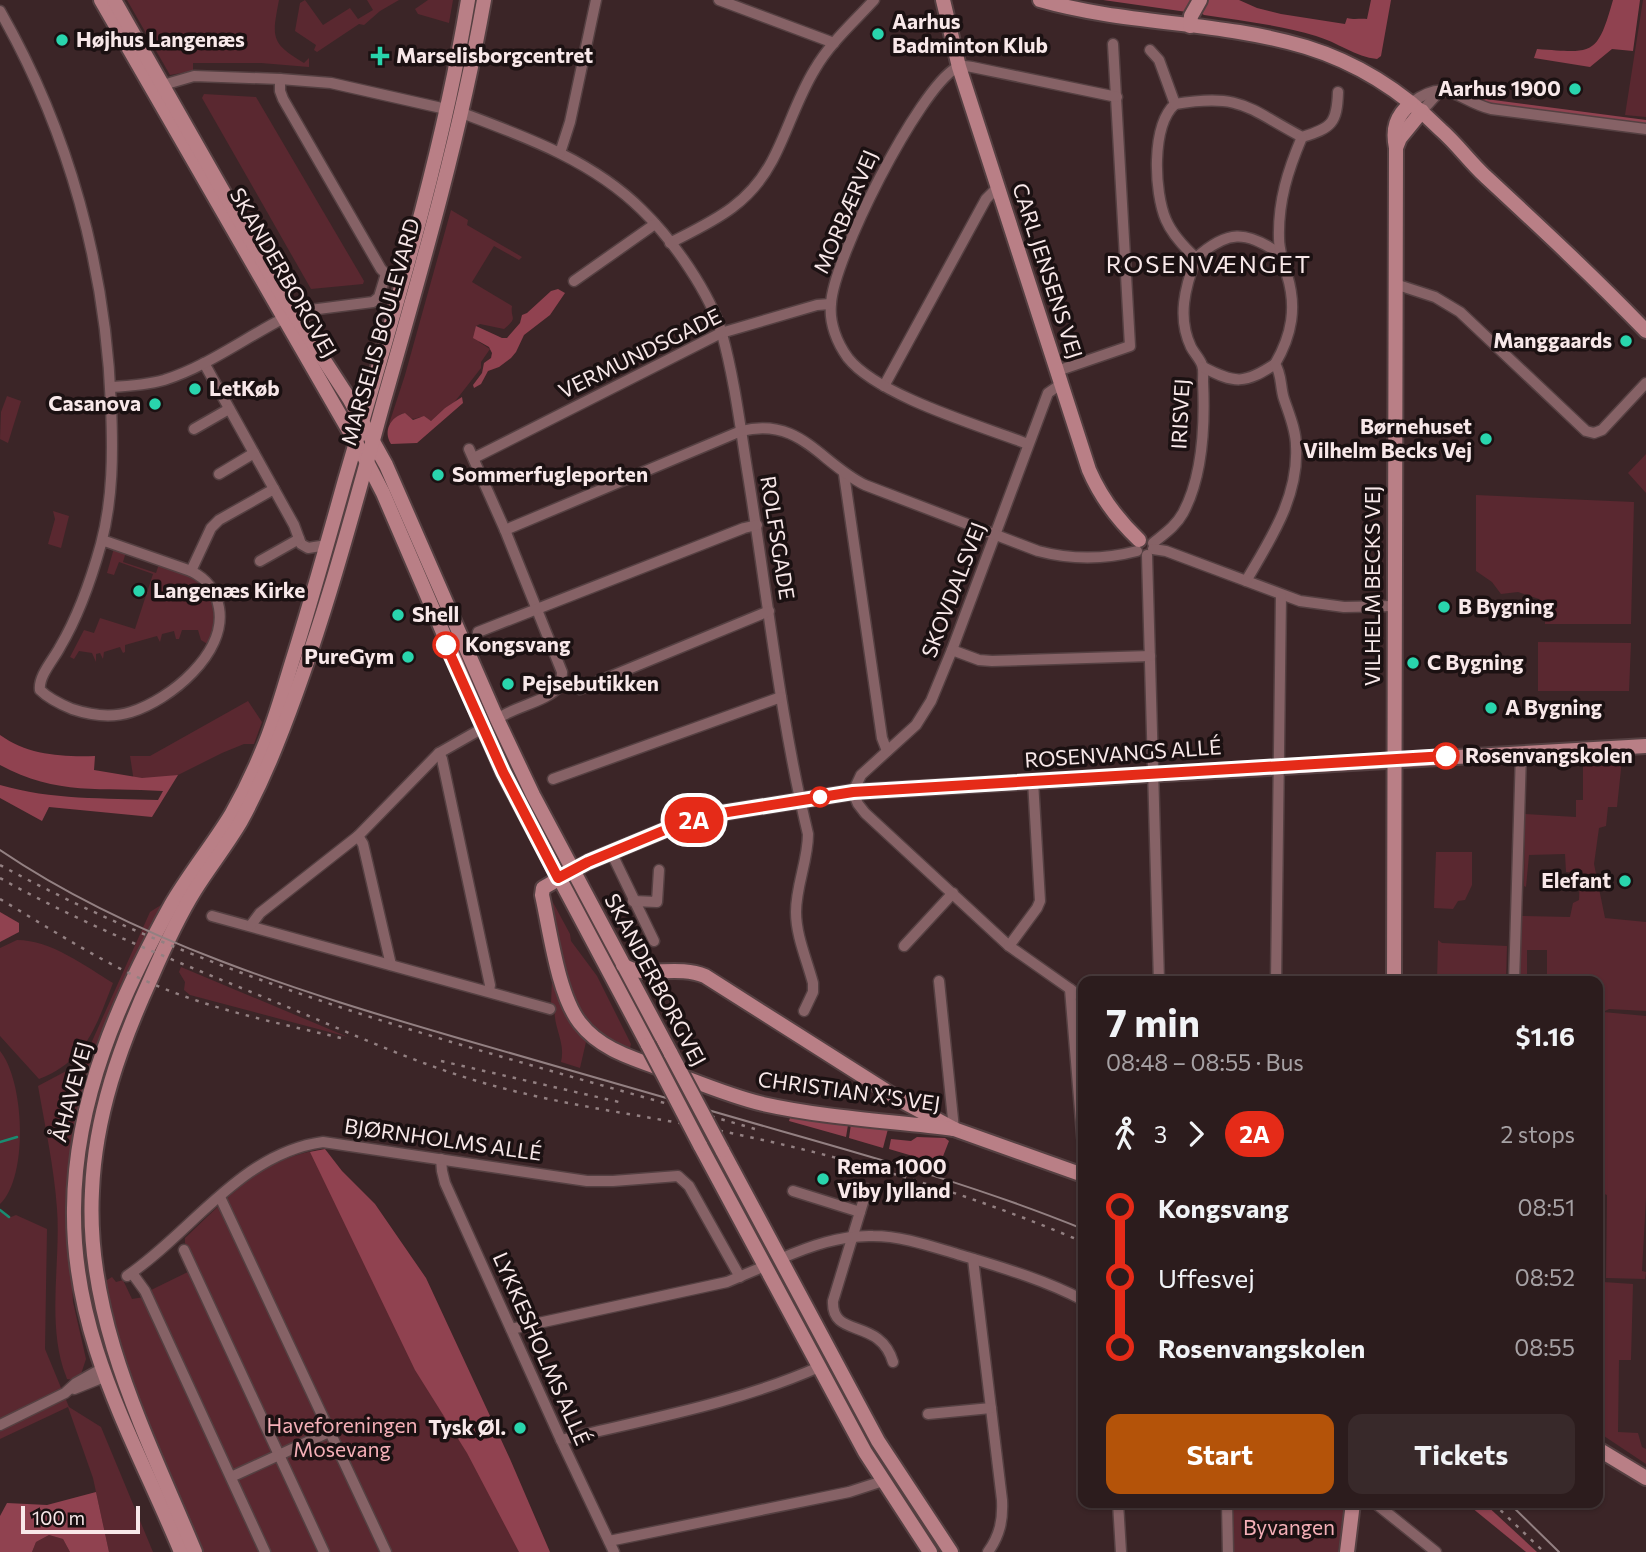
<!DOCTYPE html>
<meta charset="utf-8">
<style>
body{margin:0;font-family:Commissioner,sans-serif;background:#38292a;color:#f1f3f6;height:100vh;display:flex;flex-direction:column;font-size:26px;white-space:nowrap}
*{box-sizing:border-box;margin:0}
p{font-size:23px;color:#a6a1a4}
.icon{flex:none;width:38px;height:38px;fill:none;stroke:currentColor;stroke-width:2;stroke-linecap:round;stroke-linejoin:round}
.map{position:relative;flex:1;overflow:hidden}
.sheet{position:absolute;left:1078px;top:976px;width:525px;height:532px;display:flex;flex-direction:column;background:#2c1c1d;border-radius:14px;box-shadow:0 2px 5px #0004,0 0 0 2px #483a3b}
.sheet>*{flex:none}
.badge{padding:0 14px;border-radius:23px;font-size:24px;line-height:46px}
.scale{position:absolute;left:21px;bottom:18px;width:119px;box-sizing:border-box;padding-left:7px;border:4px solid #f8e8e9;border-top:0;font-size:19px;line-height:24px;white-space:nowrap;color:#f8e8e9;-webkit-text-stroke:5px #1b1112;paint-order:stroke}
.map>.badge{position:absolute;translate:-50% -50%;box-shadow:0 0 0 4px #fff}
.legs{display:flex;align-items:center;gap:10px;height:77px;padding:0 28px;font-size:23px}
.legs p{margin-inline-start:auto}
.headline{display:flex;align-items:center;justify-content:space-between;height:119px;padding:0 28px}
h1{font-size:38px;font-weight:700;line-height:52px}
.button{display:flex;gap:14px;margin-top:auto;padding:14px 28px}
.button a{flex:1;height:80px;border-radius:14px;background:#b45309;color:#fff;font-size:28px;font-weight:700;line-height:80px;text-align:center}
.button a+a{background:#38292a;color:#f1f3f6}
ul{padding:0 28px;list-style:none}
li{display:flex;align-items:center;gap:24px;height:70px;font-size:26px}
li i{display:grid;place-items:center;width:10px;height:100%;margin:0 9px;background:currentColor}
li i::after{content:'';width:18px;height:18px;margin:-9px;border:5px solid;border-radius:50%;background:#2c1c1d}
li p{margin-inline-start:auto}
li:first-child i{background:linear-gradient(#0000 50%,currentColor 0)}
li:last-child i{background:linear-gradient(currentColor 50%,#0000 0)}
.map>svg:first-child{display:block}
.green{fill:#5a2830}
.forest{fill:#904250}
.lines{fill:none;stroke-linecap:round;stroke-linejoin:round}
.stream{stroke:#198c71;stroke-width:2.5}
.street-casing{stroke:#554042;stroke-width:13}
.secondary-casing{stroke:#554042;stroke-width:18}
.street{stroke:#866266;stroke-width:10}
.secondary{stroke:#b97f86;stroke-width:14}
.tram{stroke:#938082;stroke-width:2}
.rail{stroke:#938082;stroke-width:2.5;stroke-dasharray:3.5 7;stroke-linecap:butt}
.secondary-bridge-casing{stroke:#554042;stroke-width:18;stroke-linecap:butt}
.secondary-bridge{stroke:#b97f86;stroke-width:14}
.line-1-casing{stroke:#fff;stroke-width:16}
.line-1{stroke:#e52b18;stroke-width:10}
.poi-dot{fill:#29d5ad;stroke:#1b1112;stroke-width:2.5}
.stop-1-dot{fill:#fff;stroke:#e52b18;stroke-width:3.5}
.labels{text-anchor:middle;stroke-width:7;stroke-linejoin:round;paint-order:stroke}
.poi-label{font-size:21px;font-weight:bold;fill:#f8e8e9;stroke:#1b1112;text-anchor:start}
.street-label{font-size:21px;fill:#f8e8e9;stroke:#1b1112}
.stop-label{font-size:21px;font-weight:bold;fill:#f8e8e9;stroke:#1b1112;text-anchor:start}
.park-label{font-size:21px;fill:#f4afb7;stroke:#1b1112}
.quarter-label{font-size:24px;letter-spacing:2px;fill:#f8e8e9;stroke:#1b1112}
</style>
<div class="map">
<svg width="1646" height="1552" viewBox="0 0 1646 1552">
<rect width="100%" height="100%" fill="#3b2527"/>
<g class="green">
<path d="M127,0h152c-7,37 -9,43 25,63l5,-5v9l-48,-4h-68v8l-23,4z"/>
<polygon points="305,0 323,25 350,8 358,19 373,10 367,0 399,0 380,11 364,25 359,24 317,52 314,50 316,45 295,31 300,3"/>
<polygon points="428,0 453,0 449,23 418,14 415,9"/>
<polygon points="1643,0 1646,0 1646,117 1625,115"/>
<polygon points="204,94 256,97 364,281 363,284 311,289 202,98"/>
<path d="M451,210l17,10 -1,5 55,32 -3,3 -25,-14 -22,36 40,24c-2,14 7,10 -8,23l-24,-5 -4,2 3,16 11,7 -9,13v6l-28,36 -8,4 -14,13 -11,-4c-10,4 -8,1 -16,-4l-3,1 -12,10 16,-49z"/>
<polygon points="7,396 21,401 8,443 0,439 1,412"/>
<polygon points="1646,454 1646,493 1628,473"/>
<polygon points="1476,495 1634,502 1631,624 1545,624 1545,609 1539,599 1518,592 1501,594 1492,582 1476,571"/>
<polygon points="53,511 69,516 61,548 48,544 55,519"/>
<path d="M114,548l12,4 -3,10 33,11 3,-9c48,17 65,27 50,81l-8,-5 -3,-10h-16l-3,9h-3l-2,-8 -12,3 -2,8 -3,-6 -32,9v7l-2,1 -3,-6 -16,5 -1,7 -3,-6 -4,1v8l-4,-9 -13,-2 -5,8 -4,-2 14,-27 10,3 6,-15 35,11 18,-55 -34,-12 -5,13 -7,-2z"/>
<polygon points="1538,642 1631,643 1629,691 1538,691"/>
<polygon points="248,701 262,722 254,744 244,744 222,753 178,775 134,782 130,756 150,756"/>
<polygon points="1622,760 1617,807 1608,807 1606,826 1599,828 1594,864 1605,918 1646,922 1646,1011 1609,1009 1603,1012 1646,1016 1646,1198 1642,1271 1646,1272 1645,1279 1606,1278 1607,1195 1598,1191 1598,1087 1600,1086 1601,1062 1598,1061 1598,1012 1602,1012 1602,991 1598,990 1598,982 1547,981 1547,950 1527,950 1527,981 1520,982 1520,916 1570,917 1573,903 1579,900 1580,873 1566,872 1565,854 1529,855 1526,887 1524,886 1525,814 1576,817 1576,800 1583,800 1583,766"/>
<polygon points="1436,852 1472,852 1472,885 1465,900 1458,901 1453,909 1434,908"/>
<polygon points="576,888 663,1053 661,1054 657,1053 572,891"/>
<path d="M549,895l21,39 1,7 26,35 34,68 -1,4c-54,-22 -59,-53 -71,-106 -3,-15 -10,-32 -10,-47z"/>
<path d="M161,905l-1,7 -54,116 -37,198 4,76 13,57 -5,15 -8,6 -6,-1 -1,-3c-20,-51 -5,-114 -9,-167 -3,-42 -12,-83 -19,-123l32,-17 19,-21 61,-136z"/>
<path d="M17,940c34,0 68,26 96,43 -17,43 -27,78 -74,96l-39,-43v-88z"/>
<polygon points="1438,940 1442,943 1507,946 1506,982 1437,982"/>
<polygon points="181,967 348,1037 190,995 184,990 185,982 179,972"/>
<path d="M552,978l15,40 19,24 -6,26 -19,-6c5,-21 -9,-36 -6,-56l-4,-2z"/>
<path d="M0,1051c24,29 29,125 0,153z"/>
<path d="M320,1150l210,402h-261l-120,-261 47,-23 -11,-25v-5c42,-39 75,-80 135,-88z"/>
<polygon points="0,1211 11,1217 16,1215 47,1229 45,1349 69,1407 101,1427 153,1552 109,1552 93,1478 68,1407 0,1439"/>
<polygon points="112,1277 116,1282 123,1280 132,1299 144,1297 259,1552 200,1552 133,1388 102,1283"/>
<polygon points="781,1279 799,1313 945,1552 936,1552 888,1480 778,1280"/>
<polygon points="1603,1282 1633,1284 1631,1360 1619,1360 1618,1432 1638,1433 1642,1447 1646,1449 1646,1464 1598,1432 1598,1401 1604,1391 1598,1387 1598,1294 1603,1293"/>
<polygon points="1233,1503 1343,1503 1344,1507 1338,1552 1234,1552"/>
<polygon points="49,1535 63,1539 70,1552 32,1552 36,1542"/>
</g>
<g class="forest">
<polygon points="1103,0 1194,0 1187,12"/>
<path d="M1208,0h31l18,8 24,6 64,10 2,-6c8,2 13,0 20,1l4,-19h20l-10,56 -4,3c-21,-2 -40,-17 -61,-23 -36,-11 -74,-15 -112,-21l-3,-2z"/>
<path d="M1613,0h27l-7,51 -21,-2 -22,18 -56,-9 3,-9c56,4 60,8 76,-49z"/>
<polygon points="1478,98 1646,120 1646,126 1504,108 1477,100"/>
<polygon points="558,289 565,293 550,315 524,335 516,352 511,358 499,367 488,371 481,384 474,388 473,385 482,373 484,363 491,358 492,353 489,347 473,338 476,326 502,338 507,338 520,323 522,315 527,313 551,291"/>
<path d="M462,397l1,6 -46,40 -26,1c-8,-13 -1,-27 14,-31l8,7 11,-4 7,5 14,-13z"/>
<path d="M0,735c28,20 61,22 95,21l-1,14 48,8 36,-3 -26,42 -103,-10 -7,14 -42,-23v-13c51,15 105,13 158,15l5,-9c-60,-4 -107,5 -163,-26z"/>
<polygon points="0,912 19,923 19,932 0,942"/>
<polygon points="790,1118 848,1125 846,1137 789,1121"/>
<polygon points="851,1124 888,1129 883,1148 849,1138"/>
<polygon points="917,1137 945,1138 949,1141 940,1164 889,1149 891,1139 911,1141"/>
<polygon points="325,1149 342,1171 375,1204 426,1278 510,1459 550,1552 519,1552 467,1453 415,1370 310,1152"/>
<polygon points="96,1492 109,1552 70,1552 63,1539 49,1535 36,1542 32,1552 0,1552 0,1516 7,1503 47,1505"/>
<polygon points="1466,1503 1484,1503 1537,1552 1526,1552"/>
</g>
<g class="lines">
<g class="stream">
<polyline points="0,1142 17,1137"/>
<polyline points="0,1210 9,1217"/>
</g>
<g class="street-casing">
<g id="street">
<polyline points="719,0 834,43"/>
<path d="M0,11c69,121 106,257 111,395 2,46 2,93 -10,138 -10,36 -22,71 -41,103 -6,12 -22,29 -20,43 9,9 20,14 32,19 18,6 40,9 59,3 39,-12 96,-59 88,-104 -3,-18 -12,-29 -28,-37l-89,-31"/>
<path d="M1150,50l9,10 16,44c-24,22 -21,88 -9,116 6,14 18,27 30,38 -11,29 -19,60 -5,89 3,6 9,12 11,18 2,5 1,11 1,16 2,41 0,95 -20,132 -7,13 -19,21 -30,30"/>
<polyline points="280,79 280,91 283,99 381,269 386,274 403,279"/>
<polyline points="163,85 194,76 280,79 331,83 446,109"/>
<path d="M1411,103c37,-27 45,-3 80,6l155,20"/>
<path d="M1175,104c67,-11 72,4 127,33 30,-9 35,-14 36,-45"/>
<polyline points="1422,111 1439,92"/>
<path d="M462,113c64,24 131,48 180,97 31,30 68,83 80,124 12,43 18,91 25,135 20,122 32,245 61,365 0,27 -12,51 -12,78 0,24 11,48 17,71v9l-9,19"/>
<polyline points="560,153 570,122 596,0"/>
<path d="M670,243c43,-22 78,-37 102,-82 16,-30 25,-63 43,-92 15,-26 39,-47 59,-69"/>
<path d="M1196,258c31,-28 50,-28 84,-4"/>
<polyline points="574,281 655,224"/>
<polyline points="1395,284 1435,297 1460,312 1586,431 1594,433 1602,430 1646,383"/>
<polyline points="310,310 373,302 379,297 386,274"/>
<polyline points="204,363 294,525 301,544 308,548 327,545"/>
<path d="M1203,367c32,17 42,17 72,-3"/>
<polyline points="1057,371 1130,346 1113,44"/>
<polyline points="1061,384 1048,393 952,650 931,701 916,725 861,775 853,792 858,804 865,813 1009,946 1083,998"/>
<polyline points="884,386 986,199 998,187"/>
<path d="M111,387c18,-1 35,-2 53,-7 42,-13 81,-42 120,-62"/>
<polyline points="194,429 229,409"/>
<path d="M1028,444c-47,-18 -150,-48 -180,-86 -11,-15 -19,-35 -17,-54 2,-45 87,-214 125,-236 6,-3 10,-2 16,-1l145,30"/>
<path d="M469,449l36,81 57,142 -1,13c-16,18 -44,20 -64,34"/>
<polyline points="474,458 721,333 817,305 830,304"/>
<polyline points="219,474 254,453"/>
<polyline points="844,474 882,738 887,751"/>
<path d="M505,530l236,-99c59,-15 79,32 124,54l173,66c34,9 65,9 99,0"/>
<polyline points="1153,549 1166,551 1300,601 1344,607 1394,606"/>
<polyline points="1147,555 1159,982"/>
<polyline points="260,561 299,539"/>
<polyline points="191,571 211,528 219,520 274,489"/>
<path d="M1246,581c24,-41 53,-84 50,-135 0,-16 -7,-32 -12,-47 -4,-12 -2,-25 -9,-35 17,-29 22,-57 12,-89 -4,-13 -8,-24 -8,-37 -1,-37 9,-68 23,-101"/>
<polyline points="478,632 744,528 757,525"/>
<polyline points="952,650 979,660 992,661 1150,656"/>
<polyline points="580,689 769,611"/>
<polyline points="439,753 442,759 490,985 489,991"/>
<polyline points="553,779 781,697"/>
<polyline points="358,836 363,844 391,965"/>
<polyline points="611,852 654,941"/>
<polyline points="633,901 657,902 659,870"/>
<polyline points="212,916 550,1009"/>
<polyline points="251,925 260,913 358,836 439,753 483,728"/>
<polyline points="904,946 953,893"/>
<polyline points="1009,946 1037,908 1040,901 1033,781"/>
<polyline points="939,981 954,1129"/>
<polyline points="1276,982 1281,595"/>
<polyline points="1514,982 1521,753"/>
<polyline points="1070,989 1083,1146"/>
<polyline points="441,1159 442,1171 445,1183 561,1440 614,1552"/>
<path d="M867,1189l-34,112c-2,38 47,16 60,61"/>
<polyline points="793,1191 860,1212"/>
<polyline points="220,1197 386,1552"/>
<polyline points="184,1250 324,1552"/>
<path d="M780,1259c30,-13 61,-24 93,-23 29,0 57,10 84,18 43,13 86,25 126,46"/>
<path d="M973,1259l29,241c1,20 -2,35 -14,52"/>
<polyline points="132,1273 145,1291 265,1552"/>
<path d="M127,1276c65,-44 114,-123 196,-134l264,39h26l65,-5 11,10 51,91"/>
<polyline points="511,1329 727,1282 765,1266"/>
<polyline points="74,1389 104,1377"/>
<polyline points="928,1414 991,1408"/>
<polyline points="0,1425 65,1393 76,1383 101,1369"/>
<path d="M561,1440c86,-21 177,-37 258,-73"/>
<polyline points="231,1477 329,1432"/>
<polyline points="1118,1503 1121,1552"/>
<polyline points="1227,1503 1228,1552"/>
<polyline points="1375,1503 1436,1552"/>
<polyline points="609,1541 849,1492 883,1481"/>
</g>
</g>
<g class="secondary-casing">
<g id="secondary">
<polyline points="101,0 367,462 383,493 503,772 648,1045"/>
<polyline points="114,0 285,300 350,400 386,465 497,719 533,795 671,1054"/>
<path d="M943,0l16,67 130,403c12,28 28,49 50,70"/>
<path d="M1040,0c87,25 180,21 266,47 52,16 97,45 135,83 16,14 28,31 44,46 55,51 109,101 161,155"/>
<polyline points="1190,26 1191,16 1200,0"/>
<polyline points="1396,148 1400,138 1422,111"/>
<path d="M623,965c21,14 53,-1 82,11l197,125 52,28 129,46"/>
<path d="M1394,982l2,-834c-4,-19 0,-32 15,-45"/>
<path d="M954,1129c-63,-8 -128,-11 -191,-25 -34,-8 -68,-23 -101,-35 -30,-11 -62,-20 -82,-46 -22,-28 -30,-92 -38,-128l1,-7 45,-26 77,-32 44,-15 144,-23 793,-46"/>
<polyline points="700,1145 865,1452 930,1552"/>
<polyline points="722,1150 878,1441 951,1552"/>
<polyline points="1598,1449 1646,1478"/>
<path d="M181,1552c-48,-116 -109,-214 -107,-344 1,-109 45,-209 97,-303 18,-31 41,-59 60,-90 12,-21 23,-44 32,-66 12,-28 20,-58 29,-87 19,-60 36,-121 53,-182 46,-158 96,-317 123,-480"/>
<path d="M195,1552c-48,-116 -110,-232 -103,-361 3,-75 28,-145 59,-213 13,-30 27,-61 44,-88 15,-24 32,-45 46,-69 13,-24 25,-50 35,-75 45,-112 76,-230 108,-346 38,-133 76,-264 100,-400"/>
<polyline points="1347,1552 1353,1503"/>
</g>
</g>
<use href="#street" class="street"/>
<use href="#secondary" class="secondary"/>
<g class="tram">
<path d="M0,850c134,91 304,143 458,188 108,31 215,62 323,93 102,29 204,58 302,98"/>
<polyline points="1509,1503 1559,1552"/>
</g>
<g class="rail">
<path d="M0,865c236,128 499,189 755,264"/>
<path d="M0,878c87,49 181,85 273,123 78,32 155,69 237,89 71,18 144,27 216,42 121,25 243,61 357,110"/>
<path d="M0,899c54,32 107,67 165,90 57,23 117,35 176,49"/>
<polyline points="441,1061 619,1102"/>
<polyline points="1493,1503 1544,1552"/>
</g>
<g class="secondary-bridge-casing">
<g id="secondary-bridge">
<polyline points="648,1045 700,1145"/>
<polyline points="671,1054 722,1150"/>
</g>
</g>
<use href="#secondary-bridge" class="secondary-bridge"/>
</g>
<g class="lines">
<g class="line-1-casing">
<polyline id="line-1" points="446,645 503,772 558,878 588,862 665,830 709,815 853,792 1446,756"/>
</g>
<use href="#line-1" class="line-1"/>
</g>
<g class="poi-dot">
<circle cx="878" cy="34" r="7"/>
<circle cx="62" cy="40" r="7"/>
<path d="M376.5 45.5h7v7h7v7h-7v7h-7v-7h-7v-7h7z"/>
<circle cx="1575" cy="89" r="7"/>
<circle cx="1626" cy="341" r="7"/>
<circle cx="195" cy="389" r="7"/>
<circle cx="155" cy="404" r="7"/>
<circle cx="1486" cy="439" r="7"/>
<circle cx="438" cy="475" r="7"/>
<circle cx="139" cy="591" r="7"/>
<circle cx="1444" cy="607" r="7"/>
<circle cx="398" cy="615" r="7"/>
<circle cx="408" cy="657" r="7"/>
<circle cx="1413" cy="663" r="7"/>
<circle cx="508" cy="684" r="7"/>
<circle cx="1491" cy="708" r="7"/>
<circle cx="1625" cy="881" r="7"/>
<circle cx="823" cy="1179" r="7"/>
<circle cx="520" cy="1428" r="7"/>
</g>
<g class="stop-1-dot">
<circle cx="446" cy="645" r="12"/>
<circle cx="1446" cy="756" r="12"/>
<circle cx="820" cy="797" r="9"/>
</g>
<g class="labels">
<g class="poi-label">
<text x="892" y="29">Aarhus<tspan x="892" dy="24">Badminton Klub</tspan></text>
<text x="76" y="47">Højhus Langenæs</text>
<text x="396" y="63">Marselisborgcentret</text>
<text x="1561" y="96" text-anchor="end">Aarhus 1900</text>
<text x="1612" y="348" text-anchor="end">Manggaards</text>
<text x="209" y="396">LetKøb</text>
<text x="141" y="411" text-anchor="end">Casanova</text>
<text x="1472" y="434" text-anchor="end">Børnehuset<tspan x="1472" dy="24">Vilhelm Becks Vej</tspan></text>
<text x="452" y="482">Sommerfugleporten</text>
<text x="153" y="598">Langenæs Kirke</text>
<text x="1458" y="614">B Bygning</text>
<text x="412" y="622">Shell</text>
<text x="394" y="664" text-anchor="end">PureGym</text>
<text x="1427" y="670">C Bygning</text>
<text x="522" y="691">Pejsebutikken</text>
<text x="1505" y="715">A Bygning</text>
<text x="1611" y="888" text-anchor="end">Elefant</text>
<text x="837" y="1174">Rema 1000<tspan x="837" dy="24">Viby Jylland</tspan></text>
<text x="506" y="1435" text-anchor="end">Tysk Øl.</text>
</g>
<g class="street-label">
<text transform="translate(846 212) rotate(-67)" y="7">MORBÆRVEJ</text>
<text transform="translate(1047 271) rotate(72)" y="7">CARL JENSENS VEJ</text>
<text transform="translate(283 273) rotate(60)" y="7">SKANDERBORGVEJ</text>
<text transform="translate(381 332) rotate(-74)" y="7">MARSELIS BOULEVARD</text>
<text transform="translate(640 354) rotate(-26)" y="7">VERMUNDSGADE</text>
<text transform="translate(1181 414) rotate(-87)" y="7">IRISVEJ</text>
<text transform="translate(777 538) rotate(81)" y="7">ROLFSGADE</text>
<text transform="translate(1373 586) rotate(-90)" y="7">VILHELM BECKS VEJ</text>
<text transform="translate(954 590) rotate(-69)" y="7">SKOVDALSVEJ</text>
<text transform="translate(1123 754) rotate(-4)" y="7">ROSENVANGS ALLÉ</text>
<text transform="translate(655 980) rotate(62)" y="7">SKANDERBORGVEJ</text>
<text transform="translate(72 1092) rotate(-75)" y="7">ÅHAVEVEJ</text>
<text transform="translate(849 1092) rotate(8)" y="7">CHRISTIAN X'S VEJ</text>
<text transform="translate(443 1140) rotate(8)" y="7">BJØRNHOLMS ALLÉ</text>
<text transform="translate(541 1349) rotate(66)" y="7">LYKKESHOLMS ALLÉ</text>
</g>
<g class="stop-label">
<text x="465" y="652">Kongsvang</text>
<text x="1465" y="763">Rosenvangskolen</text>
</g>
<g class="park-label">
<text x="342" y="1433">Haveforeningen<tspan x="342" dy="24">Mosevang</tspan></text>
<text x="1289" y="1535">Byvangen</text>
</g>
<g class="quarter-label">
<text x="1209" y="273">ROSENVÆNGET</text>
</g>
</g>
</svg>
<div class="scale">100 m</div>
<b class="badge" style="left:694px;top:820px;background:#e52b18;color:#fff">2A</b>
<section class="sheet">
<div class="headline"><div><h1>7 min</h1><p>08:48 – 08:55 · Bus</p></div><b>$1.16</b></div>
<div class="legs"><svg class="icon" aria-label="walk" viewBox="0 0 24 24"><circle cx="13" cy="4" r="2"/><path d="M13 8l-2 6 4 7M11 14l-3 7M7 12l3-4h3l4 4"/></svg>3<svg class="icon" aria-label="forward" viewBox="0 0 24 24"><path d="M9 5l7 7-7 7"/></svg><b class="badge" style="background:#e52b18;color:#fff">2A</b><p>2 stops</p></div>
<ul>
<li><i style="color:#e52b18"></i><b>Kongsvang</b><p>08:51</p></li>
<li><i style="color:#e52b18"></i><span>Uffesvej</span><p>08:52</p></li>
<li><i style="color:#e52b18"></i><b>Rosenvangskolen</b><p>08:55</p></li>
</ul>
<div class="button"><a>Start</a><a>Tickets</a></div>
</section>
</div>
